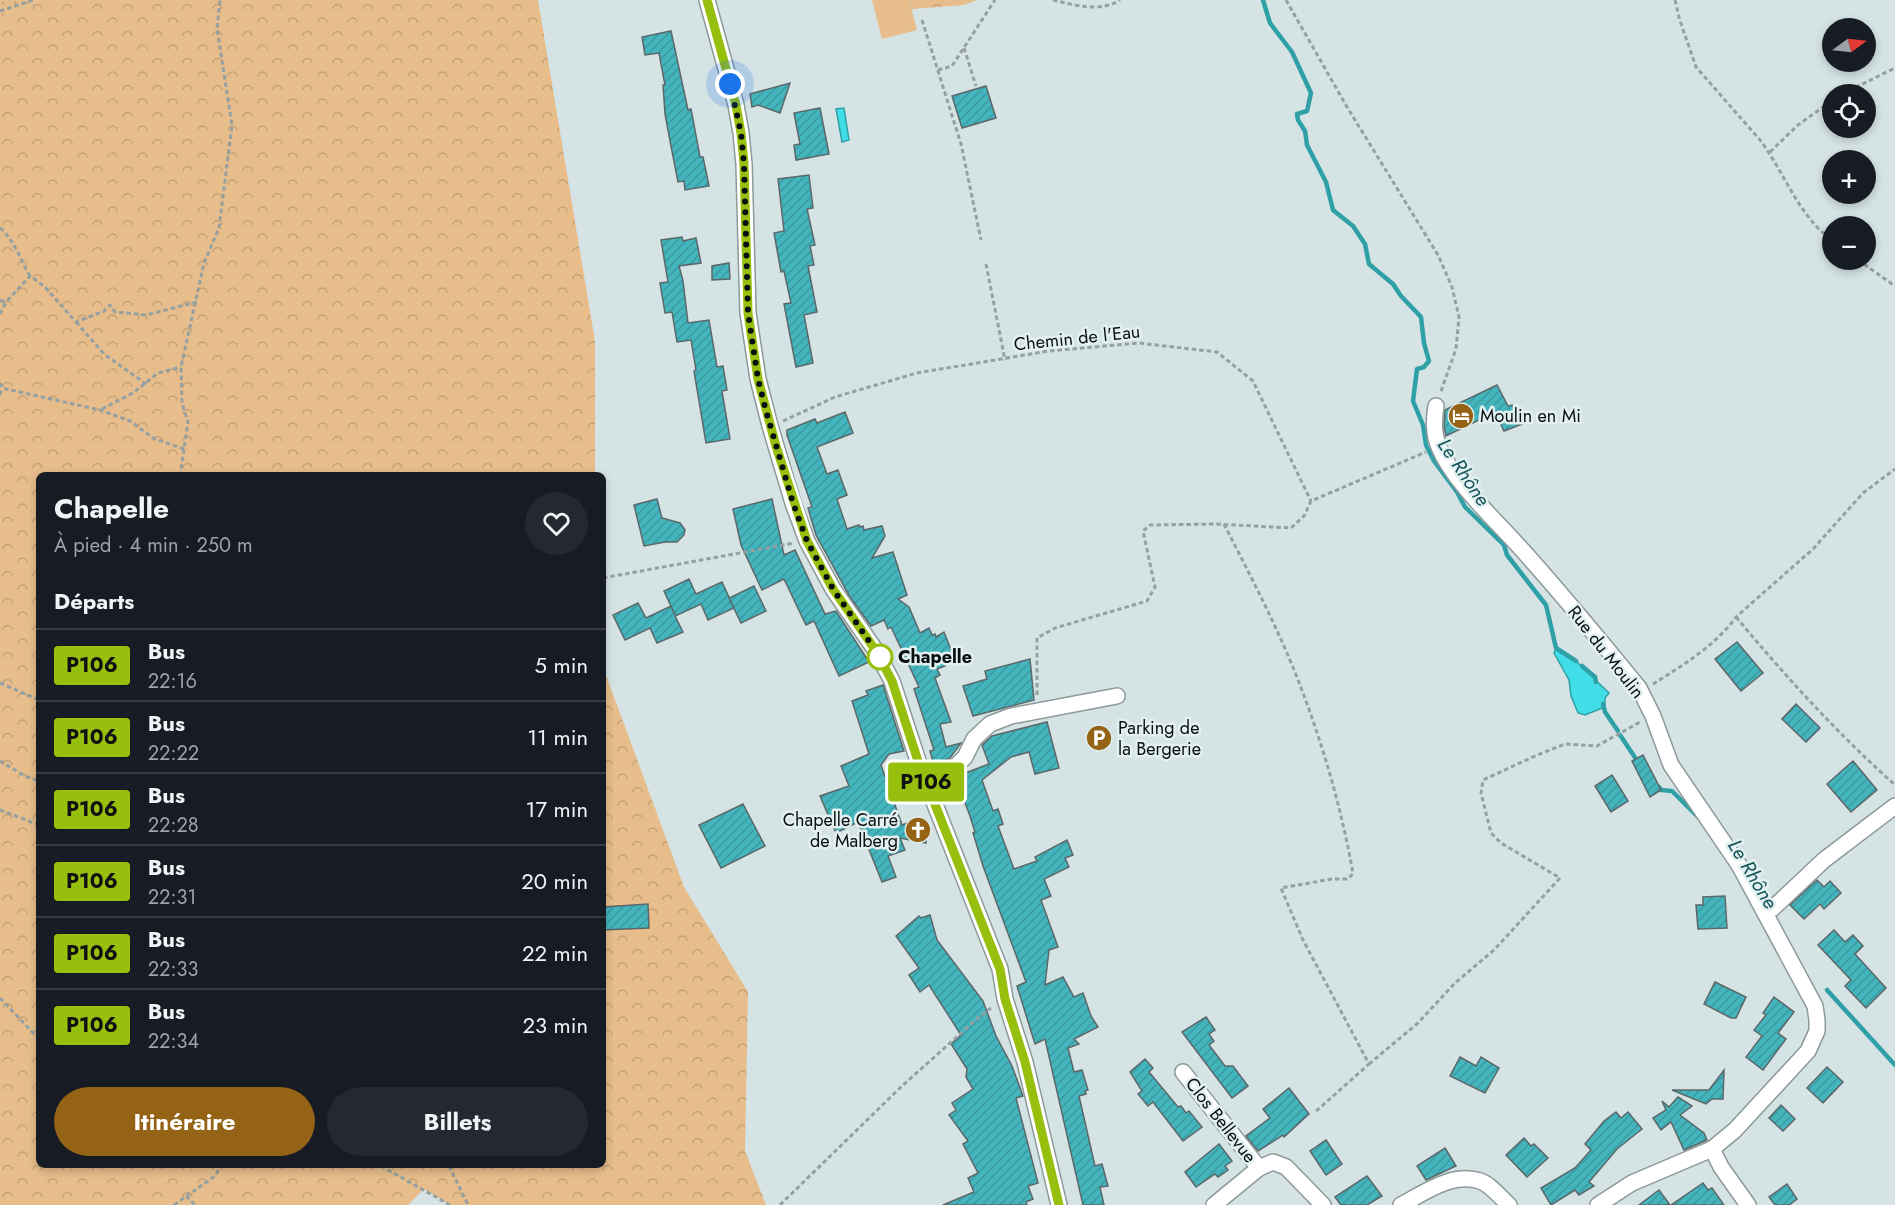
<!DOCTYPE html>
<html lang="fr">
<meta charset="utf-8">
<style>
body{margin:0;font-family:Jost,sans-serif;background:#242831;color:#f1f3f6;height:100vh;display:flex;flex-direction:column;font-size:22px;white-space:nowrap}
*{box-sizing:border-box;margin:0}
p{font-size:20px;color:#9ea1a6}
.icon{flex:none;width:33px;height:33px;fill:none;stroke:currentColor;stroke-width:2;stroke-linecap:round;stroke-linejoin:round}
.map{position:relative;flex:1;overflow:hidden}
.drawer{position:absolute;left:36px;top:472px;width:570px;height:696px;display:flex;flex-direction:column;background:#171b24;border-radius:9px;box-shadow:0 3px 9px #0003}
.drawer>*{flex:none}
.badge{padding:0 12px;border-radius:4px;font-size:21px;line-height:39px}
.needle{width:39px;rotate:75deg}
.fabs{position:absolute;left:1822px;top:18px;display:grid;gap:12px}
.fabs a{display:grid;place-items:center;width:54px;height:54px;border-radius:50%;background:#171b24;box-shadow:0 3px 9px #0003;font-size:30px}
.you{position:absolute;width:30px;height:30px;margin:-15px;border:4px solid #fff;border-radius:50%;background:#1a73e8;box-shadow:0 0 0 9px #1a73e833}
.map>.badge{position:absolute;translate:-50% -50%;box-shadow:0 0 0 3px #fff}
h2{padding:0 18px;font-size:22px;line-height:54px}
.round{display:grid;place-items:center;flex:none;width:63px;height:63px;border-radius:32px;background:#242831}
.headline{display:flex;align-items:center;justify-content:space-between;height:102px;padding:0 18px}
h1{font-size:28px;font-weight:700;line-height:45px}
.primary-button{display:flex;gap:12px;margin-top:auto;padding:12px 18px}
.primary-button a{flex:1;height:69px;border-radius:36px;background:#956315;color:#fff;font-size:24px;font-weight:700;line-height:69px;text-align:center}
.primary-button a+a{background:#242831;color:#f1f3f6}
ul{padding:0;list-style:none}
li{display:flex;align-items:center;gap:18px;height:72px;padding:0 18px;border-top:2px solid #363941}
li div{flex:1}
li b{display:block;font-size:22px}
li em{font-style:normal}
li .badge{min-width:66px;font-weight:700;text-align:center}
.map>svg:first-child{display:block}
.grass{fill:url(#grass-dots)}
.forest{fill:url(#forest-crowns)}
.pitch{fill:#e6bd8b}
.water{fill:#41dee8;stroke:#30a0a7;stroke-width:1.5}
.lines{fill:none;stroke-linecap:round;stroke-linejoin:round}
.stream{stroke:#30a0a7;stroke-width:4.5}
.building{fill:url(#building-hatch);stroke:#5b6768;stroke-width:1.5}
.minor-casing{stroke:#8c999a;stroke-width:18}
.path{stroke:#95a0a1;stroke-width:3;stroke-dasharray:4.5 3;stroke-linecap:butt}
.minor{stroke:#fff;stroke-width:15}
.line-casing{stroke:#fff;stroke-width:14}
.line{stroke:#97bf0d;stroke-width:9}
.walk{stroke:#090e0e;stroke-width:6;stroke-dasharray:0 10.8}
.stop-dot{fill:#fff;stroke:#97bf0d;stroke-width:3}
.labels{text-anchor:middle;stroke-width:5;stroke-linejoin:round;paint-order:stroke}
.street-label{font-size:18px;fill:#090e0e;stroke:#e2f0f1}
.poi-label{font-size:18px;fill:#090e0e;stroke:#e2f0f1;text-anchor:start}
.stop-label{font-size:18px;font-weight:bold;fill:#090e0e;stroke:#e2f0f1;text-anchor:start}
.water-label{font-size:20px;font-style:italic;fill:#145459;stroke:#e2f0f1}
</style>
<div class="map">
<svg width="1895" height="1205" viewBox="0 0 1895 1205">
<defs>
<pattern id="grass-dots" width="8" height="8" patternUnits="userSpaceOnUse" patternTransform="scale(1.5)"><rect width="8" height="8" fill="#e6bd8b"/><path d="M2 2h.1M6 6h.1" fill="none" stroke="#c4a177" stroke-width="1.8" stroke-linecap="round"/></pattern>
<pattern id="forest-crowns" width="20" height="18" patternUnits="userSpaceOnUse" patternTransform="scale(1.5)"><rect width="20" height="18" fill="#e6bd8b"/><path d="M2 6a3 3 0 1 1 6 0M12 15a3 3 0 1 1 6 0" fill="none" stroke="#c4a177"/></pattern>
<pattern id="building-hatch" width="6" height="6" patternUnits="userSpaceOnUse" patternTransform="scale(1.5)"><rect width="6" height="6" fill="#44b5bd"/><path d="M-1 1l2-2M0 6l6-6M5 7l2-2" fill="none" stroke="#3a9aa1"/></pattern>
</defs>
<rect width="100%" height="100%" fill="#d5e3e4"/>
<polygon class="grass" points="0,0 37,0 0,17"/>
<g class="forest">
<polygon points="37,0 538,0 595,341 595,475 39,476 39,1166 603,1166 603,667 684,887 748,992 745,1151 766,1205 450,1205 424,1189 408,1205 0,1205 0,17"/>
<polygon points="909,0 977,0 964,5 912,9"/>
</g>
<polygon class="pitch" points="872,0 909,0 917,30 882,39"/>
<g class="water">
<polygon points="844,108 849,140 842,142 836,109"/>
<polygon points="1556,648 1575,660 1609,693 1605,698 1605,707 1585,715 1578,713 1571,696 1569,680 1554,653"/>
</g>
<g class="lines">
<g class="stream">
<polyline points="1263,0 1270,23 1292,52 1311,93 1307,111 1297,114 1298,120 1305,131 1307,145 1326,182 1333,210 1353,226 1365,244 1369,264 1393,284 1401,296 1421,317 1424,343 1429,361 1424,367 1417,369 1413,401 1423,425 1426,445 1434,461 1457,492 1465,507 1504,545 1507,555 1546,605 1556,648 1576,661"/>
<polyline points="1582,666 1595,677 1596,682"/>
<polyline points="1603,704 1605,712 1618,731"/>
<polyline points="1620,735 1638,762"/>
<polyline points="1659,787 1661,790 1672,791 1697,816"/>
<polyline points="1827,990 1895,1065"/>
</g>
</g>
<g class="building">
<polygon points="671,31 688,110 691,109 700,157 703,157 709,186 685,190 684,181 678,182 671,146 665,114 663,85 665,85 659,53 645,55 642,37"/>
<polygon points="790,83 780,113 758,105 752,107 750,94"/>
<polygon points="986,86 996,118 962,128 952,96"/>
<polygon points="820,108 829,154 796,160 794,145 800,144 794,113"/>
<polygon points="809,175 813,208 807,209 815,245 810,246 814,265 808,266 817,312 804,315 813,363 796,367 784,304 791,303 784,271 781,272 774,233 784,231 778,179"/>
<polygon points="682,237 683,241 696,238 701,263 679,266 683,281 688,323 709,320 717,367 723,366 727,390 722,391 730,439 706,443 694,371 696,370 691,340 677,342 672,312 665,313 660,283 668,282 661,240"/>
<polygon points="729,263 730,279 712,280 712,266"/>
<polygon points="1497,385 1508,406 1512,405 1522,424 1504,431 1495,412 1446,436 1444,426 1445,410"/>
<polygon points="845,412 853,433 817,447 827,474 838,470 839,473 847,495 837,499 847,529 859,525 860,527 863,526 864,530 882,526 885,536 872,558 893,552 907,595 898,599 909,607 920,633 929,628 932,635 935,634 936,637 944,632 952,652 941,656 945,666 937,669 940,675 935,678 951,722 940,724 946,747 961,743 950,758 934,765 930,751 934,750 914,689 919,687 891,627 888,629 884,620 871,626 850,597 816,535 808,508 812,507 787,435 787,430 815,419 817,423"/>
<polygon points="657,499 662,518 680,523 685,530 684,535 677,542 665,542 644,546 634,505"/>
<polygon points="772,499 784,555 795,550 825,614 836,611 869,662 839,676 814,621 806,625 784,579 762,590 741,545 733,509"/>
<polygon points="689,579 696,594 722,582 734,608 708,620 701,604 675,616 683,632 657,643 650,628 625,640 613,615 638,603 646,618 671,606 675,615 664,591"/>
<polygon points="754,586 766,611 741,623 729,598"/>
<polygon points="1737,642 1763,673 1741,691 1715,659"/>
<polygon points="1030,659 1034,700 973,716 963,686 987,679 985,671"/>
<polygon points="883,685 904,751 889,754 881,765 902,825 919,819 926,831 926,843 900,838 905,850 888,856 896,877 882,882 858,822 836,833 820,796 849,786 841,766 869,754 852,701 868,695 866,691"/>
<polygon points="1796,704 1820,728 1806,742 1782,719"/>
<polygon points="1047,722 1059,768 1035,774 1029,752 1011,757 982,780 993,811 998,809 1003,824 998,826 1014,869 1037,861 1035,857 1067,840 1073,855 1065,858 1069,867 1044,879 1051,896 1041,900 1058,947 1049,950 1045,985 1063,977 1074,997 1083,993 1091,1016 1098,1027 1074,1039 1079,1044 1068,1048 1074,1072 1082,1070 1088,1090 1085,1091 1086,1094 1079,1096 1095,1166 1102,1164 1108,1186 1100,1187 1104,1205 1083,1205 1045,1039 1035,1044 1017,986 1026,982 983,866 973,833 975,832 970,816 955,777 989,764 982,745 992,736"/>
<polygon points="1643,755 1661,790 1650,797 1632,761"/>
<polygon points="1853,761 1877,790 1851,812 1827,784"/>
<polygon points="1612,775 1628,801 1611,812 1595,786"/>
<polygon points="743,804 765,846 721,868 699,825"/>
<polygon points="1817,880 1824,887 1830,881 1841,893 1824,909 1820,904 1804,919 1790,905"/>
<polygon points="1725,896 1727,928 1698,929 1696,905 1703,905 1703,897"/>
<polygon points="648,904 649,928 603,930 603,907"/>
<polygon points="930,915 937,940 983,1001 996,1036 1012,1066 1023,1096 1016,1098 1038,1183 1028,1186 1033,1199 1026,1202 1027,1205 943,1205 974,1192 968,1178 978,1173 963,1144 968,1141 949,1115 956,1110 952,1103 973,1089 966,1077 967,1069 951,1044 961,1035 929,985 920,992 909,975 919,968 896,936 919,916 921,918"/>
<polygon points="1834,930 1845,942 1853,935 1863,946 1855,954 1886,988 1866,1008 1845,986 1851,980 1818,945"/>
<polygon points="1715,982 1746,997 1736,1018 1731,1018 1704,1004"/>
<polygon points="1774,997 1794,1012 1778,1033 1786,1039 1763,1070 1746,1057 1762,1036 1754,1030 1766,1015 1763,1013"/>
<polygon points="1206,1017 1215,1030 1209,1034 1214,1041 1209,1045 1225,1066 1233,1066 1248,1086 1232,1098 1182,1032"/>
<polygon points="1460,1057 1476,1066 1481,1057 1499,1068 1485,1093 1450,1076"/>
<polygon points="1145,1059 1153,1068 1149,1072 1178,1107 1181,1106 1186,1113 1189,1111 1202,1127 1183,1141 1153,1102 1148,1106 1138,1094 1142,1091 1130,1072"/>
<polygon points="1827,1067 1843,1082 1823,1103 1807,1088"/>
<polygon points="1724,1070 1723,1099 1712,1099 1706,1104 1672,1090 1709,1090"/>
<polygon points="1289,1088 1309,1114 1284,1137 1283,1135 1258,1151 1246,1136 1270,1118 1263,1109"/>
<polygon points="1678,1097 1692,1106 1680,1115 1704,1133 1707,1140 1684,1150 1671,1122 1661,1130 1653,1118 1666,1110 1662,1101 1669,1107"/>
<polygon points="1781,1105 1795,1119 1783,1131 1769,1118"/>
<polygon points="1616,1112 1621,1118 1628,1112 1642,1129 1617,1149 1589,1182 1594,1186 1579,1195 1575,1190 1551,1205 1541,1188 1575,1168 1591,1150 1585,1144 1604,1121"/>
<polygon points="1524,1138 1531,1146 1534,1144 1548,1158 1527,1177 1506,1155"/>
<polygon points="1326,1140 1342,1164 1326,1175 1310,1151"/>
<polygon points="1219,1144 1232,1161 1225,1166 1228,1170 1218,1177 1215,1174 1196,1187 1185,1172"/>
<polygon points="1445,1148 1456,1166 1426,1180 1417,1166"/>
<polygon points="1367,1176 1382,1196 1367,1205 1341,1205 1335,1197"/>
<polygon points="1703,1183 1708,1190 1712,1188 1724,1205 1671,1205"/>
<polygon points="1787,1184 1797,1199 1789,1205 1775,1205 1769,1197"/>
<polygon points="1659,1190 1670,1205 1639,1205"/>
</g>
<g class="lines">
<g class="minor-casing">
<g id="minor">
<polyline points="707,0 736,105 741,133 744,164 748,313 758,379 770,426 793,503 807,541 833,589 876,651 892,681 919,764 1000,969 1005,999 1025,1062 1059,1205"/>
<path d="M1436,406c-2,14 -3,27 3,41 13,32 52,69 76,95 43,47 84,97 124,146l14,28 18,49 68,100 76,141 2,14v11l-9,20 -73,79 -23,19 -80,34 -34,22"/>
<polyline points="925,780 956,766 965,757 974,739 990,724 1011,716 1117,696"/>
<polyline points="1765,913 1772,909 1824,860 1895,806"/>
<polyline points="1183,1072 1259,1168"/>
<polyline points="1712,1149 1721,1167 1748,1205"/>
<polyline points="1214,1205 1259,1168 1273,1162 1286,1167 1323,1205"/>
<path d="M1401,1205c23,-12 51,-33 79,-24 10,3 21,17 29,24"/>
</g>
</g>
<g class="path">
<path d="M1053,0c22,5 47,13 67,0"/>
<polyline points="1286,0 1347,107 1438,255 1452,287 1459,317 1456,349 1440,394"/>
<path d="M1675,0l5,21 16,46 64,73c25,33 38,76 73,101"/>
<polyline points="0,11 33,0"/>
<polyline points="922,20 961,144 981,240"/>
<polyline points="964,48 976,86"/>
<polyline points="938,70 952,66 995,0"/>
<polyline points="1842,94 1895,68"/>
<polyline points="1770,152 1798,125 1833,100"/>
<path d="M0,228c15,12 20,32 30,48"/>
<polyline points="1858,260 1895,286"/>
<polyline points="986,264 1005,360"/>
<polyline points="0,301 7,301 30,276 44,286 76,322 104,311 110,305 115,312 146,315 197,302"/>
<polyline points="0,314 7,301"/>
<polyline points="76,322 104,354 146,384"/>
<polyline points="0,383 2,388 100,410 130,421 153,438 184,449"/>
<polyline points="0,395 2,388"/>
<polyline points="102,409 133,393 158,373 181,367"/>
<polyline points="783,421 835,397 917,373 1049,351 1139,343 1217,352 1253,381 1311,501"/>
<polyline points="180,476 188,422 182,403 181,367 204,263 219,228 232,125 217,28 220,0"/>
<path d="M1224,524c27,53 55,106 76,161 23,60 42,125 53,189l-6,5h-15l-51,9 22,52 66,124 -55,49"/>
<polyline points="603,578 794,543"/>
<path d="M1736,617c50,60 101,116 159,168"/>
<polyline points="0,683 39,700"/>
<path d="M1653,684c29,-18 63,-39 83,-67l77,-68 50,-56 32,-24"/>
<polyline points="1037,695 1037,638 1055,628 1147,601 1155,587 1143,531 1150,525 1216,524 1291,528 1304,516 1311,501 1426,452"/>
<polyline points="0,761 25,776 39,781"/>
<polyline points="0,810 39,825"/>
<polyline points="0,998 39,1039"/>
<polyline points="1369,1064 1418,1023 1455,983 1494,950 1560,878 1501,843 1491,833 1481,793 1483,780 1535,756 1565,744 1597,746 1640,722"/>
<polyline points="381,1166 450,1205"/>
<polyline points="449,1166 468,1205"/>
<polyline points="186,1196 195,1205"/>
<polyline points="174,1205 215,1176 221,1166"/>
<polyline points="780,1205 903,1085 979,1017 991,1008"/>
</g>
<use href="#minor" class="minor"/>
</g>
<g class="lines">
<g class="line-casing">
<polyline id="line" points="707,0 736,105 741,133 744,164 748,313 758,379 776,446 807,541 833,589 876,651 892,681 919,764 1000,969 1005,999 1025,1062 1059,1205"/>
</g>
<use href="#line" class="line"/>
<polyline class="walk" points="730,84 741,133 744,164 748,313 758,379 766,411 793,503 807,541 833,589 880,657"/>
</g>
<defs>
<g id="hotel-disc" transform="scale(1.35)"><circle r="9.5" fill="#956315" stroke="#e2f0f1"/><path d="M-6-4.5h1.5V1H6V5H4.5V3h-9V5H-6ZM-4 0a1.8 1.8 0 1 1 3.6 0ZM.5 0V-2.5h3Q6-2.5 6 0Z" fill="#fff"/></g>
<g id="parking-disc" transform="scale(1.35)"><circle r="9.5" fill="#956315" stroke="#e2f0f1"/><path d="M-3.5-5.5H1a3.5 3.5 0 0 1 0 7H-1V5.5H-3.5ZM-1-3.4V-.6H.8a1.4 1.4 0 0 0 0-2.8Z" fill="#fff"/></g>
<g id="church-disc" transform="scale(1.35)"><circle r="9.5" fill="#956315" stroke="#e2f0f1"/><path d="M-1.2-6h2.4v3.5h3.3v2.4h-3.3V6h-2.4V-.1h-3.3v-2.4h3.3Z" fill="#fff"/></g>
</defs>
<g fill-rule="evenodd">
<use href="#hotel-disc" x="1461" y="416"/>
<use href="#parking-disc" x="1099" y="738"/>
<use href="#church-disc" x="918" y="830"/>
</g>
<circle class="stop-dot" cx="880" cy="657" r="12"/>
<g class="labels">
<g class="street-label">
<text transform="translate(1077 338) rotate(-6)" y="6">Chemin de l'Eau</text>
<text transform="translate(1606 652) rotate(52)" y="6">Rue du Moulin</text>
<text transform="translate(1221 1120) rotate(52)" y="6">Clos Bellevue</text>
</g>
<g class="poi-label">
<text x="1480" y="422">Moulin en Mi</text>
<text x="1118" y="734">Parking de<tspan x="1118" dy="21">la Bergerie</tspan></text>
<text x="898" y="826" text-anchor="end">Chapelle Carré<tspan x="898" dy="21">de Malberg</tspan></text>
</g>
<g class="stop-label">
<text x="898" y="663">Chapelle</text>
</g>
<g class="water-label">
<text transform="translate(1464 472) rotate(56)" y="7">Le Rhône</text>
<text transform="translate(1753 874) rotate(59)" y="7">Le Rhône</text>
</g>
</g>
</svg>
<div class="fabs">
<a><svg class="needle" viewBox="-14 -14 28 28"><path d="M0-13l5 13h-10z" fill="#e53935"/><path d="M0 13l5-13h-10z" fill="#9ea1a6"/></svg></a>
<a><svg class="icon" aria-label="locate" viewBox="0 0 24 24"><circle cx="12" cy="12" r="6"/><path d="M12 2v4M12 18v4M2 12h4M18 12h4"/></svg></a>
<a>+</a>
<a>−</a>
</div>
<div class="you" style="left:730px;top:84px"></div>
<b class="badge" style="left:926px;top:782px;background:#97bf0d;color:#111">P106</b>
<section class="drawer">
<div class="headline"><div><h1>Chapelle</h1><p>À pied · 4 min · 250 m</p></div><a class="round"><svg class="icon" aria-label="heart" viewBox="0 0 24 24"><path d="M12 20l-8-8c-3-5 5-10 8-4 3-6 11-1 8 4z"/></svg></a></div>
<h2>Départs</h2>
<ul>
<li><span class="badge" style="background:#97bf0d;color:#111">P106</span><div><b>Bus</b><p>22:16</p></div><em>5 min</em></li>
<li><span class="badge" style="background:#97bf0d;color:#111">P106</span><div><b>Bus</b><p>22:22</p></div><em>11 min</em></li>
<li><span class="badge" style="background:#97bf0d;color:#111">P106</span><div><b>Bus</b><p>22:28</p></div><em>17 min</em></li>
<li><span class="badge" style="background:#97bf0d;color:#111">P106</span><div><b>Bus</b><p>22:31</p></div><em>20 min</em></li>
<li><span class="badge" style="background:#97bf0d;color:#111">P106</span><div><b>Bus</b><p>22:33</p></div><em>22 min</em></li>
<li><span class="badge" style="background:#97bf0d;color:#111">P106</span><div><b>Bus</b><p>22:34</p></div><em>23 min</em></li>
</ul>
<div class="primary-button"><a>Itinéraire</a><a>Billets</a></div>
</section>
</div>
